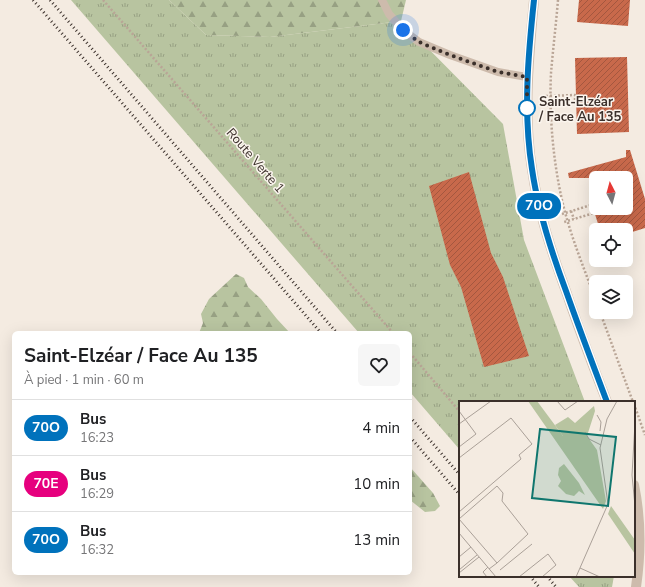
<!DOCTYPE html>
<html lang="fr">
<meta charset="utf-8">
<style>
body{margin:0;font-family:"Nunito Sans",sans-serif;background:#f6f6f6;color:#202124;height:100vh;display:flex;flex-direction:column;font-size:15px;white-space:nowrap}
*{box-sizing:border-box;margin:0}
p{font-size:13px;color:#757577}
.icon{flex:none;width:22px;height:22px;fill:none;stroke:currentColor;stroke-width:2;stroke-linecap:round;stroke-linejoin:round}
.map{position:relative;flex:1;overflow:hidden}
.sheet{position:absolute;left:12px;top:331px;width:400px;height:244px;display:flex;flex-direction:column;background:#fff;border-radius:6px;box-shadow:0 4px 16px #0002}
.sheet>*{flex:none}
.badge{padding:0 8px;border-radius:13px;font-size:14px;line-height:26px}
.needle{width:26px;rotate:354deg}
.controls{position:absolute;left:589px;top:171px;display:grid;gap:8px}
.controls a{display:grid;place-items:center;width:44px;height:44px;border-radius:6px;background:#fff;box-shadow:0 4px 16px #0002;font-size:20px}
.you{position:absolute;width:20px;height:20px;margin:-10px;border:3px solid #fff;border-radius:50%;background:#1a73e8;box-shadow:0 0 0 6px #1a73e833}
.map>.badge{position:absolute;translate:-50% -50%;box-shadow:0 0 0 2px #fff}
.round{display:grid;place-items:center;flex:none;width:42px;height:42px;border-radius:6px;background:#f6f6f6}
.summary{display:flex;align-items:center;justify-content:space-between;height:68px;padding:0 12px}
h1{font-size:19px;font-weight:700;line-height:30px}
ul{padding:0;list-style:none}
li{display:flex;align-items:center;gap:12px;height:56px;padding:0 12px;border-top:1px solid #e0e0e0}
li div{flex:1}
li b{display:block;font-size:15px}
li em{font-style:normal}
li .badge{min-width:44px;font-weight:700;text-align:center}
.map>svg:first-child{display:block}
.grass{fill:url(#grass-tufts)}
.forest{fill:url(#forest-firs)}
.building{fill:url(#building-hatch)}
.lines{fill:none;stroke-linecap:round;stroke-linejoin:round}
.path{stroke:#b9a596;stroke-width:2.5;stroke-dasharray:2 2;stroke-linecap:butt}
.service{stroke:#cdbbac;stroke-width:8}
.tertiary{stroke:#cdbbac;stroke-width:10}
.rail{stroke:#3b302b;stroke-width:3;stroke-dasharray:1 3;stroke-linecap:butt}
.line-casing{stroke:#fff;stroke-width:9}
.line{stroke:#0072bc;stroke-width:6}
.walk{stroke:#3b302b;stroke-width:4;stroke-dasharray:0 7.2}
.stop-dot{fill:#fff;stroke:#0072bc;stroke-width:2}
.labels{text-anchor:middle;stroke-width:3;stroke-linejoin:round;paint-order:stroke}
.stop-label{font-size:13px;font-weight:bold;fill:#3b302b;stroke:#fbf5ee;text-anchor:start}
.street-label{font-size:13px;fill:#3b302b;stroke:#fbf5ee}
.inset-road{fill:none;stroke:#aaa098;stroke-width:1}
.view{fill:#0f766e;fill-opacity:0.15;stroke:#0f766e;stroke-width:2}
.inset-edge{fill:none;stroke:#3b302b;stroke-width:2}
</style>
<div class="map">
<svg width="645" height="587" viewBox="0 0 645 587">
<defs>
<pattern id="grass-tufts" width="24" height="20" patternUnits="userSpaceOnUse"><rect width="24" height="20" fill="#b8c4a0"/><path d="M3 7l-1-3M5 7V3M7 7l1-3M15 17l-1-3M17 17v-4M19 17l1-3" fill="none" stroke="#97a083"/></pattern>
<pattern id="forest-firs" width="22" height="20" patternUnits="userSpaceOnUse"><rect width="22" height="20" fill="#b8c4a0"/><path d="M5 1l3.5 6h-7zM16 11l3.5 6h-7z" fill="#97a083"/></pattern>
<pattern id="building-hatch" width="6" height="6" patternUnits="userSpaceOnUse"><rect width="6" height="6" fill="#c8694b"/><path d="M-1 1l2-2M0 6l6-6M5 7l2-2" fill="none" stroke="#a4573f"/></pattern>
</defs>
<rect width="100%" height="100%" fill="#f4ebe1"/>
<g class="grass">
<polygon points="71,0 169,0 206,35 270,37 401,21 503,124 524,240 585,402 460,402 460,450 410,392 410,333 359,333"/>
<polygon points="569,576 614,576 612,587 579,587"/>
</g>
<g class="forest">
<polygon points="169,0 406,0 401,21 270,37 206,35"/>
<polygon points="236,274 244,278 248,287 261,299 277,319 290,333 199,333 203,323 201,314 209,299"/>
<polygon points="410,467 433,493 440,506 435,511 425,512 410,500"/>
</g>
<g class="building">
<polygon points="579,0 630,0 628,26 577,22"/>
<polygon points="627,57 629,132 577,134 575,58"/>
<polygon points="626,150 630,150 645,199 645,228 626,234 626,230 600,230 593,208 626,208 626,178 569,178 568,173 626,157"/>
<polygon points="469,172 491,253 503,277 529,356 484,367 461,287 450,265 429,186"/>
</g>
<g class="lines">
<g class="path">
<polyline points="103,0 393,333"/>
<path d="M558,0c-2,24 -5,49 -7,73 -2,41 2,87 11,127 8,35 22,68 34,101"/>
<polyline points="546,96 575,95 575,103 551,103 547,106"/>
<polyline points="571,211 574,219"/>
<polyline points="562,214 591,205 594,213 564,222"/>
<polyline points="600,312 633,402"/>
<polyline points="410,353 460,412"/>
<polyline points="634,404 645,435"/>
</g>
<polyline class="service" points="382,0 389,14 403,30 419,42 450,55 498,72 527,77"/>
<g class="tertiary">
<path d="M534,0c-5,56 -11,113 -2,169 6,43 20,84 35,125 12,36 26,72 40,108"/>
<path d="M634,485c7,34 7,68 2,102"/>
</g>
<g class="rail">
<polyline points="33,0 321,333"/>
<polyline points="50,0 337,333"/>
<polyline points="410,417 460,475"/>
<polyline points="410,437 460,495"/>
<polyline points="530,576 539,587"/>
<polyline points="547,576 556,587"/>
</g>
</g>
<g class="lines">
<g class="line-casing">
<path id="line" d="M534,0c-6,56 -11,113 -2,169 6,42 19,82 34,122 13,37 27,74 41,111"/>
</g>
<use href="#line" class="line"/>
<polyline class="walk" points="403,30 419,42 450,55 498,72 527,77 527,108"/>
</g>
<circle class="stop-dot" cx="527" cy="108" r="8"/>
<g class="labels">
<g class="stop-label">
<text x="539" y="106">Saint-Elzéar<tspan x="539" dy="15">/ Face Au 135</tspan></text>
</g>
<g class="street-label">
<text transform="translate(256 160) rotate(49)" y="5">Route Verte 1</text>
</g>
</g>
<g transform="translate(459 401)">
<rect width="176" height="176" fill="#f4ebe1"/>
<path d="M69,0h9l26,35h24l10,14 9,51 -3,8zM152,105l24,34v14l-27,-40z" fill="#b8c4a0"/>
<path d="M135,5l1,5 -8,25h-24l-8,-11 13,-8 7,6zM105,63l15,19 6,12 -6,-4 -5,5 -8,-2 -8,-8 3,-5 -3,-6 1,-7z" fill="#b8c4a0"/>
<path class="inset-road" d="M98,0l8,9 13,-9M0,10l17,23 -17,13M138,14l4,7 -1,9M176,22l-3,52 3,31M0,23l32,-23M126,31l4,7 12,6M0,57l52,-40 21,26 -13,11 2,4 -62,53M0,118l38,-33 6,7 -1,8 26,33 -31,29M0,118l38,44 -8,6M0,132l37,44M0,156l12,-10M121,167l20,9M0,169l18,-15M41,169l32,-26M0,172l20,-16M28,176l-4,-5 5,-5M60,176l29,-23 8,11 -14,12M117,176l32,-73 -8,-56 7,-29 10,-18"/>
<path class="view" d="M81,28l76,8 -8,69 -76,-8z"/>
<rect width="176" height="176" class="inset-edge"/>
</g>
</svg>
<div class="controls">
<a><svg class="needle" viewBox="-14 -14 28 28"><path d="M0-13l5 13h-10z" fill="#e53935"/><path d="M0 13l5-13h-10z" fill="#757577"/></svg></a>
<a><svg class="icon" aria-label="locate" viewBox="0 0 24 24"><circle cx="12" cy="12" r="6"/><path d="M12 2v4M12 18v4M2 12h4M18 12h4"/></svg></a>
<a><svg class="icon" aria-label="layers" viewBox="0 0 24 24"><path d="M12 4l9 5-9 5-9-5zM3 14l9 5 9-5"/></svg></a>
</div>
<div class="you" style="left:403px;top:30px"></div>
<b class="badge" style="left:539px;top:206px;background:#0072bc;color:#fff">70O</b>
<section class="sheet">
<div class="summary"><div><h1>Saint-Elzéar / Face Au 135</h1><p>À pied · 1 min · 60 m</p></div><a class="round"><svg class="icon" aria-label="heart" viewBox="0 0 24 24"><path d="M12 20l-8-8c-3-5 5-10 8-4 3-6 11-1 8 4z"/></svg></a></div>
<ul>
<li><span class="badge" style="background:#0072bc;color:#fff">70O</span><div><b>Bus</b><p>16:23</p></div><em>4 min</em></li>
<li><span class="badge" style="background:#e6007e;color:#fff">70E</span><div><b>Bus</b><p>16:29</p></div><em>10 min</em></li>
<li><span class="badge" style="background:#0072bc;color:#fff">70O</span><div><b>Bus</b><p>16:32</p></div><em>13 min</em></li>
</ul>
</section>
</div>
